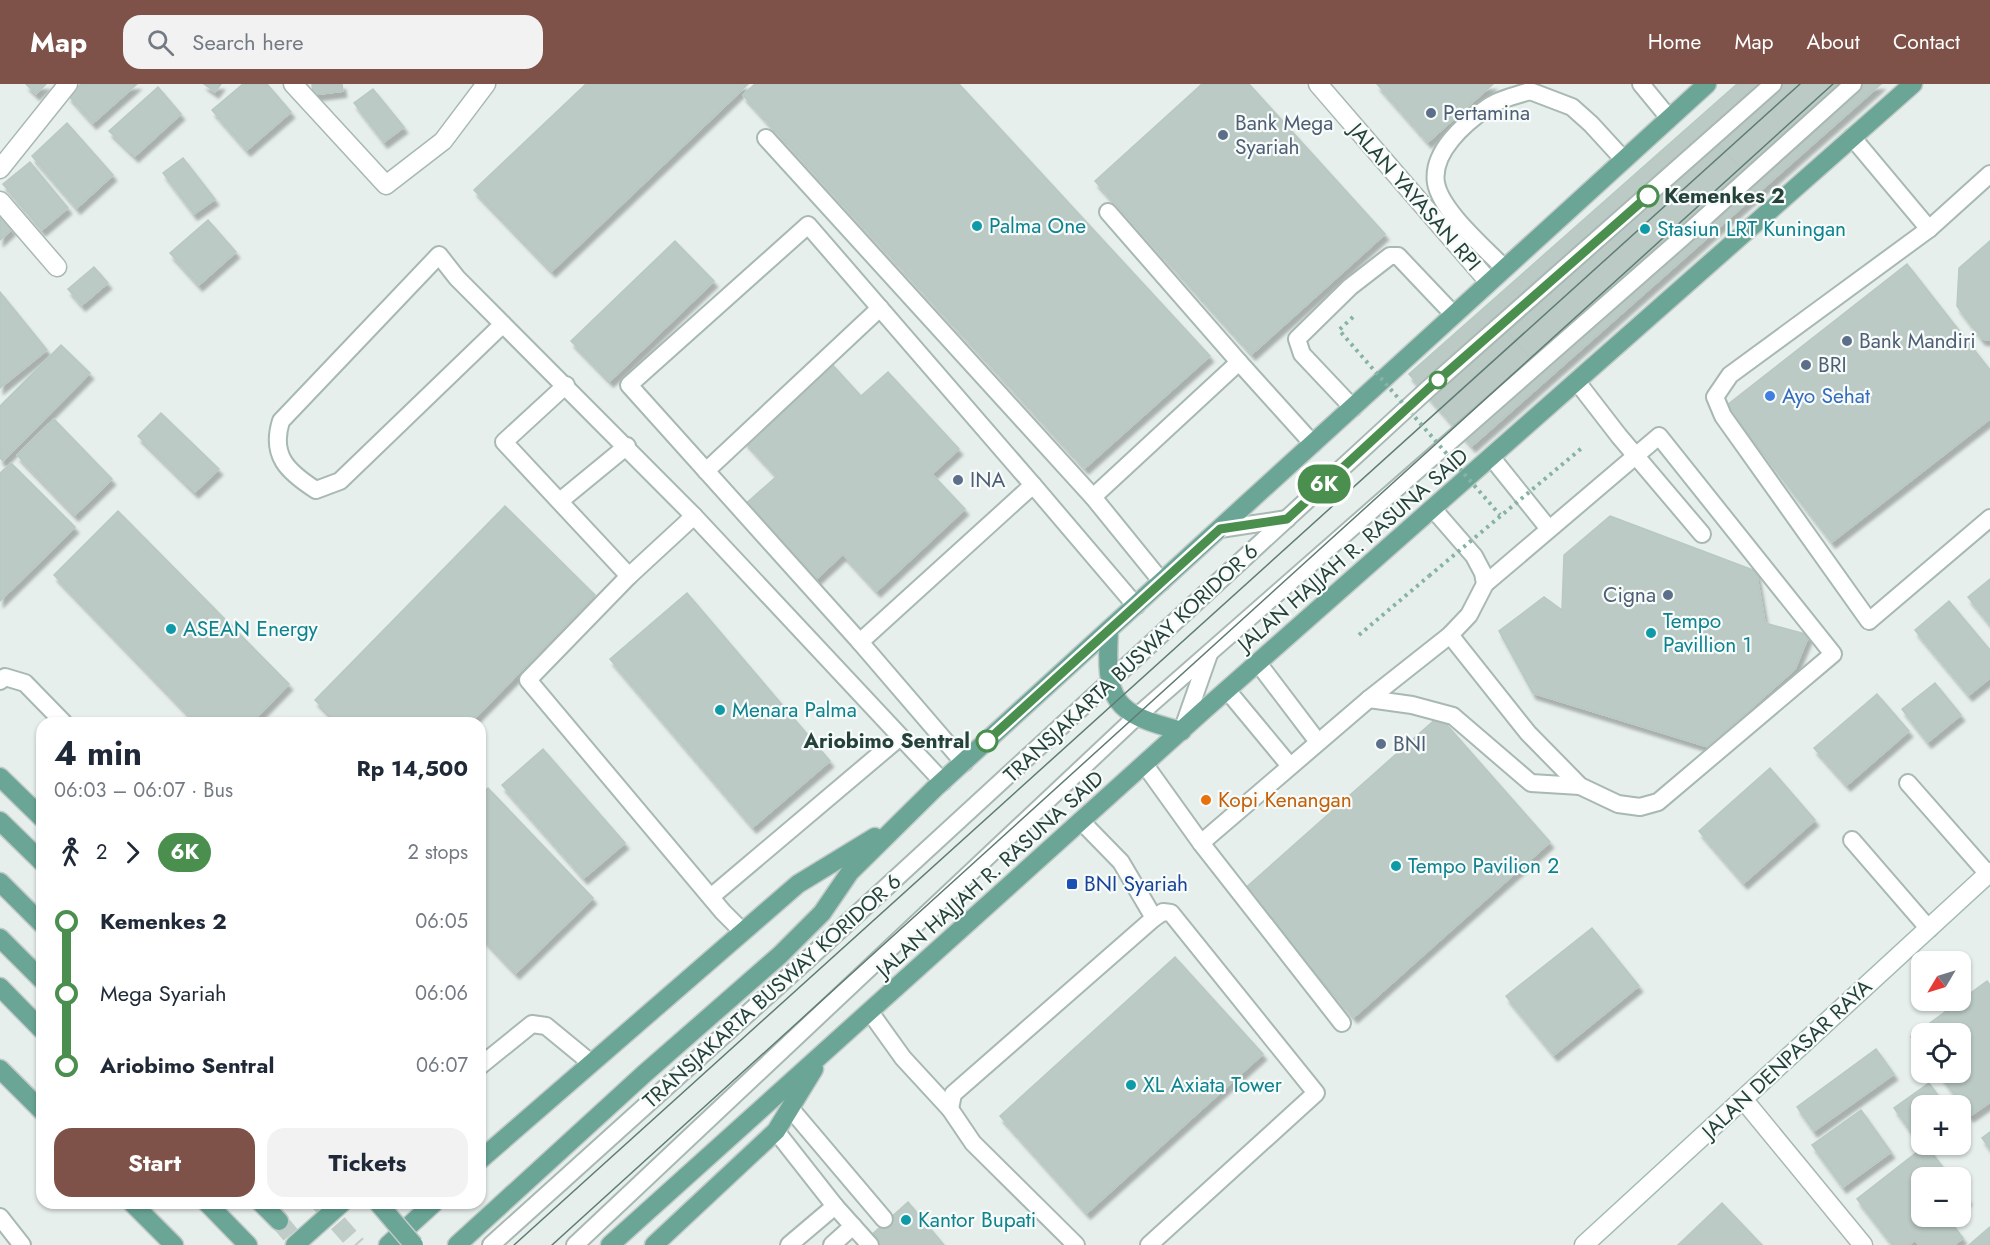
<!DOCTYPE html>
<meta charset="utf-8">
<style>
body{margin:0;font-family:Jost,sans-serif;background:#f2f2f3;color:#1f2937;height:100vh;display:flex;flex-direction:column;font-size:22px;white-space:nowrap}
*{box-sizing:border-box;margin:0}
p{font-size:20px;color:#747a83}
.icon{flex:none;width:33px;height:33px;fill:none;stroke:currentColor;stroke-width:2;stroke-linecap:round;stroke-linejoin:round}
.map{position:relative;flex:1;overflow:hidden}
.sheet{position:absolute;left:36px;top:633px;width:450px;height:492px;display:flex;flex-direction:column;background:#fff;border-radius:18px;box-shadow:0 2px 4px #0004}
.sheet>*{flex:none}
.badge{padding:0 12px;border-radius:20px;font-size:21px;line-height:39px}
.needle{width:39px;rotate:232deg}
.fabs{position:absolute;left:1911px;top:867px;display:grid;gap:12px}
.fabs a{display:grid;place-items:center;width:60px;height:60px;border-radius:12px;background:#fff;box-shadow:0 2px 4px #0004;font-size:30px}
.map>.badge{position:absolute;translate:-50% -50%;box-shadow:0 0 0 3px #fff}
.legs{display:flex;align-items:center;gap:9px;height:66px;padding:0 18px;font-size:20px}
.legs p{margin-inline-start:auto}
.headline{display:flex;align-items:center;justify-content:space-between;height:102px;padding:0 18px}
h1{font-size:33px;font-weight:700;line-height:45px}
.action{display:flex;gap:12px;margin-top:auto;padding:12px 18px}
.action a{flex:1;height:69px;border-radius:18px;background:#7f5249;color:#fff;font-size:24px;font-weight:700;line-height:69px;text-align:center}
.action a+a{background:#f2f2f3;color:#1f2937}
ul{padding:0 18px;list-style:none}
li{display:flex;align-items:center;gap:21px;height:72px;font-size:22px}
li i{display:grid;place-items:center;width:9px;height:100%;margin:0 8px;background:currentColor}
li i::after{content:'';width:15px;height:15px;margin:-8px;border:4px solid;border-radius:50%;background:#fff}
li p{margin-inline-start:auto}
li:first-child i{background:linear-gradient(#0000 50%,currentColor 0)}
li:last-child i{background:linear-gradient(currentColor 50%,#0000 0)}
header{display:flex;align-items:center;gap:36px;box-sizing:border-box;height:84px;padding:0 30px;background:#7f5249;color:#fff}
header strong{font-size:28px}
nav{display:flex;gap:33px;margin-inline-start:auto;font-size:21px}
.search{width:420px;height:54px;background:#f2f2f3;display:flex;align-items:center;gap:15px;box-sizing:border-box;padding:0 21px;border-radius:18px;color:#747a83;font-size:22px}
.map>svg:first-child{display:block}
.building{fill:#bbcac4;stroke:#b8c9c2;stroke-width:1.5;filter:url(#shadow)}
.lines{fill:none;stroke-linecap:round;stroke-linejoin:round}
.primary-tunnel{stroke:#bfccc8;stroke-width:18;stroke-dasharray:18 9;stroke-linecap:butt}
.lane-casing{stroke:#a8b8b2;stroke-width:20}
.street-casing{stroke:#a8b8b2;stroke-width:21}
.secondary-casing{stroke:#a4bbb3;stroke-width:21}
.primary-casing{stroke:#c2cac8;stroke-width:21}
.path{stroke:#86b3a5;stroke-width:4;stroke-dasharray:3 4.5;stroke-linecap:butt}
.lane{stroke:#fff;stroke-width:16}
.street{stroke:#fff;stroke-width:18}
.secondary{stroke:#fff;stroke-width:18}
.primary{stroke:#6aa596;stroke-width:18}
.tram{stroke:#5f7d75;stroke-width:1.5}
.primary-bridge-casing{stroke:#c2cac8;stroke-width:21;stroke-linecap:butt}
.path-bridge{stroke:#86b3a5;stroke-width:4;stroke-dasharray:3 4.5;stroke-linecap:butt}
.primary-bridge{stroke:#6aa596;stroke-width:18}
.line-1-casing{stroke:#fff;stroke-width:14}
.line-1{stroke:#4a8f4e;stroke-width:9}
.service-dot{fill:#5c6f8a;stroke:#f7fbf9;stroke-width:2}
.stop-1-dot{fill:#fff;stroke:#4a8f4e;stroke-width:3}
.culture-dot{fill:#0f9aa8;stroke:#f7fbf9;stroke-width:2}
.shop-dot{fill:#3f7fe0;stroke:#f7fbf9;stroke-width:2}
.food-dot{fill:#e8710a;stroke:#f7fbf9;stroke-width:2}
.transit-dot{fill:#1a4fb4;stroke:#f7fbf9;stroke-width:2}
.labels{text-anchor:middle;stroke-width:4.5;stroke-linejoin:round;paint-order:stroke}
.service-label{font-size:21px;fill:#4e5e75;stroke:#f7fbf9;text-anchor:start}
.stop-label{font-size:21px;font-weight:bold;fill:#24423a;stroke:#f7fbf9;text-anchor:start}
.street-label{font-size:21px;fill:#24423a;stroke:#f7fbf9}
.culture-label{font-size:21px;fill:#0d838f;stroke:#f7fbf9;text-anchor:start}
.shop-label{font-size:21px;fill:#366cbe;stroke:#f7fbf9;text-anchor:start}
.food-label{font-size:21px;fill:#c56008;stroke:#f7fbf9;text-anchor:start}
.transit-label{font-size:21px;fill:#164399;stroke:#f7fbf9;text-anchor:start}
</style>
<header>
<strong>Map</strong>
<div class="search"><svg class="icon" aria-label="search" viewBox="0 0 24 24"><circle cx="10" cy="10" r="6"/><path d="M15 15l6 6"/></svg>Search here</div>
<nav><a>Home</a><a>Map</a><a>About</a><a>Contact</a></nav>
</header>
<div class="map">
<svg width="1990" height="1161" viewBox="0 0 1990 1161">
<defs>
<filter id="shadow"><feDropShadow dx="3.5" dy="6" stdDeviation="1.5" flood-color="#0004"/></filter>
</defs>
<rect width="100%" height="100%" fill="#e6efeb"/>
<g class="building">
<polygon points="26,0 46,0 36,10"/>
<polygon points="81,0 137,0 93,39 68,11"/>
<polygon points="204,0 221,0 215,8"/>
<polygon points="243,0 267,0 291,28 247,66 212,26"/>
<polygon points="312,0 342,0 343,7 313,11"/>
<polygon points="586,0 748,0 552,187 474,106"/>
<polygon points="755,0 959,0 1210,272 1085,384 743,11"/>
<polygon points="1202,0 1249,0 1385,150 1252,270 1095,97"/>
<polygon points="1377,0 1493,0 1428,58"/>
<polygon points="1737,0 1881,0 1472,362 1409,290"/>
<polygon points="158,3 181,30 135,72 109,47"/>
<polygon points="373,5 404,43 384,58 354,19"/>
<polygon points="67,39 113,91 77,124 32,72"/>
<polygon points="1717,58 1744,88 1534,278 1507,248"/>
<polygon points="183,74 215,115 194,130 163,89"/>
<polygon points="30,78 68,124 42,146 3,100"/>
<polygon points="0,132 12,145 0,156"/>
<polygon points="208,136 236,168 199,201 170,169"/>
<polygon points="675,157 714,197 610,297 571,257"/>
<polygon points="1990,157 1990,256 1982,255 1957,222 1959,184"/>
<polygon points="1907,180 1990,286 1990,335 1832,458 1726,322"/>
<polygon points="94,183 108,199 82,221 68,205"/>
<polygon points="0,208 47,266 0,304"/>
<polygon points="61,261 90,289 3,377 0,374 0,322"/>
<polygon points="829,277 861,312 888,288 959,365 932,390 965,425 877,507 843,470 812,499 742,423 777,392 744,356"/>
<polygon points="161,329 219,385 195,408 138,352"/>
<polygon points="54,335 112,395 75,431 17,371"/>
<polygon points="11,379 75,443 0,517 0,389"/>
<polygon points="505,422 595,511 470,639 338,639 315,616"/>
<polygon points="118,427 289,600 251,639 197,639 54,491"/>
<polygon points="1610,432 1756,487 1765,539 1809,551 1795,585 1708,663 1533,609 1499,547 1544,513 1562,526 1564,471"/>
<polygon points="1990,495 1990,540 1968,513"/>
<polygon points="687,509 830,677 753,743 610,575"/>
<polygon points="1949,517 1990,566 1990,594 1969,611 1915,546"/>
<polygon points="1935,599 1961,631 1928,658 1902,625"/>
<polygon points="1877,610 1909,647 1847,701 1814,664"/>
<polygon points="1439,632 1550,758 1354,933 1242,807"/>
<polygon points="543,665 625,759 584,794 502,701"/>
<polygon points="1770,684 1815,736 1744,799 1699,747"/>
<polygon points="488,704 593,814 516,889 480,851 480,712"/>
<polygon points="1592,844 1639,902 1554,971 1506,912"/>
<polygon points="1175,873 1263,970 1087,1129 1000,1032"/>
<polygon points="1987,897 1990,901 1990,1018 1970,1032 1938,988 1960,988 1960,950 1922,950 1922,967 1911,953"/>
<polygon points="1876,965 1894,990 1814,1047 1797,1023"/>
<polygon points="1929,999 1945,1021 1922,1022 1922,1038 1910,1046 1894,1024"/>
<polygon points="1861,1026 1891,1068 1843,1103 1812,1061"/>
<polygon points="1990,1048 1990,1065 1982,1054"/>
<polygon points="1926,1061 1951,1094 1922,1094 1922,1132 1946,1132 1963,1154 1954,1161 1919,1161 1915,1156 1909,1161 1893,1161 1857,1115"/>
<polygon points="1960,1106 1968,1115 1960,1121"/>
<polygon points="908,1118 944,1161 876,1161 869,1153"/>
<polygon points="1722,1119 1762,1161 1678,1161"/>
<polygon points="1990,1143 1990,1161 1969,1161"/>
</g>
<g class="lines">
<g class="primary-tunnel">
<polyline points="320,1119 357,1161"/>
<polyline points="279,1137 299,1161"/>
</g>
<g class="lane-casing">
<g id="lane">
<polyline points="1641,0 1669,34"/>
<polyline points="1852,53 1929,145"/>
<polyline points="766,54 1093,413"/>
<polyline points="1990,90 1929,145 1730,291 1715,313 1723,332 1869,537 1990,434"/>
<polyline points="1108,128 1239,278"/>
<path d="M1504,184c-19,-20 -63,-57 -68,-85 -5,-31 29,-60 52,-76 11,-8 29,-12 42,-16l42,16 19,17 33,36"/>
<path d="M503,240l-163,157 -24,9c-28,-18 -46,-34 -35,-69l158,-166 18,23 237,238 249,266"/>
<polyline points="1578,299 1619,352 1702,450"/>
<polyline points="566,301 504,358 629,492 694,432"/>
<polyline points="1353,324 1302,270 1297,255 1350,203 1390,172 1398,172 1454,231"/>
<polyline points="1492,374 1549,445"/>
<polyline points="706,387 880,224"/>
<polyline points="560,417 627,362"/>
<polyline points="1220,445 1287,435"/>
<polyline points="629,492 528,596 723,828 742,847"/>
<polyline points="1162,498 1093,413 1239,278 1313,360"/>
<polyline points="1450,551 1528,649 1580,702 1618,720 1640,723 1658,718 1833,570 1659,352 1485,500"/>
<polyline points="860,558 629,301 808,141 1033,401"/>
<polyline points="1258,579 1318,658"/>
<polyline points="0,597 5,593 25,599 64,639"/>
<polyline points="1227,606 1290,682"/>
<polyline points="1369,615 1412,621 1453,632 1531,699 1580,702"/>
<polyline points="1182,647 1209,570"/>
<polyline points="964,679 860,558 1033,401 1136,522"/>
<polyline points="1145,681 1201,759 1342,939"/>
<polyline points="1908,699 1988,790"/>
<polyline points="1081,737 1121,778 1154,834"/>
<polyline points="1852,756 1929,845"/>
<polyline points="1201,759 1369,615 1450,551 1469,531 1485,500 1483,489 1474,472 1434,426"/>
<polyline points="712,812 899,654"/>
<polyline points="870,928 903,974 950,1025 973,1059 1076,1161"/>
<polyline points="480,982 532,940 546,942 591,979"/>
<polyline points="790,1024 884,1135"/>
<polyline points="950,1025 953,1010 1154,834 1163,828 1171,829 1316,1009 1149,1161"/>
<polyline points="776,1047 835,1122 870,1161"/>
<polyline points="0,1133 22,1161"/>
<polyline points="491,1161 807,876 1428,305 1773,0"/>
<polyline points="575,1161 1135,634 1683,153 1853,0"/>
<polyline points="789,1161 835,1122"/>
<polyline points="832,1161 853,1142"/>
</g>
</g>
<g class="street-casing">
<g id="street">
<polyline points="293,0 386,101 443,57 486,0"/>
<polyline points="1318,0 1489,198"/>
<polyline points="0,85 68,0"/>
<polyline points="0,117 57,183"/>
<polyline points="1743,1015 1863,1161"/>
</g>
</g>
<g class="secondary-casing">
<polyline id="secondary" points="1584,1161 1990,788"/>
</g>
<g class="primary-casing">
<g id="primary">
<path d="M1109,546c-4,71 4,84 73,101"/>
<polyline points="0,693 42,734"/>
<polyline points="0,737 42,778"/>
<polyline points="0,798 42,840"/>
<polyline points="0,854 42,896"/>
<polyline points="0,903 42,946"/>
<polyline points="0,985 42,1027"/>
<polyline points="480,1076 798,800 875,753"/>
<polyline points="132,1119 174,1161"/>
<polyline points="207,1119 248,1161"/>
<polyline points="261,1119 279,1137"/>
<polyline points="295,1161 342,1119"/>
<polyline points="388,1161 434,1119"/>
<polyline points="457,1161 644,990 780,871 822,829 850,788 935,704 1707,0"/>
<polyline points="610,1161 1204,626 1913,0"/>
<polyline points="654,1161 776,1047 814,985"/>
</g>
</g>
<polyline class="path" points="1359,551 1429,492"/>
<use href="#lane" class="lane"/>
<use href="#street" class="street"/>
<use href="#secondary" class="secondary"/>
<use href="#primary" class="primary"/>
<g class="tram">
<polyline points="514,1161 1800,0"/>
<polyline points="552,1161 1833,0"/>
</g>
<g class="primary-bridge-casing">
<polyline id="primary-bridge" points="378,1119 414,1161"/>
</g>
<g class="path-bridge">
<polyline points="1353,233 1339,246 1500,431"/>
<polyline points="1429,492 1583,363"/>
</g>
<use href="#primary-bridge" class="primary-bridge"/>
</g>
<g class="lines">
<g class="line-1-casing">
<polyline id="line-1" points="987,657 1220,445 1287,435 1428,305 1648,112"/>
</g>
<use href="#line-1" class="line-1"/>
</g>
<g class="service-dot">
<circle cx="1431" cy="29" r="6"/>
<circle cx="1223" cy="51" r="6"/>
<circle cx="1847" cy="257" r="6"/>
<circle cx="1806" cy="281" r="6"/>
<circle cx="958" cy="396" r="6"/>
<circle cx="1668" cy="511" r="6"/>
<circle cx="1381" cy="660" r="6"/>
</g>
<g class="stop-1-dot">
<circle cx="1648" cy="112" r="10"/>
<circle cx="1438" cy="296" r="8"/>
<circle cx="987" cy="657" r="10"/>
</g>
<g class="culture-dot">
<circle cx="977" cy="142" r="6"/>
<circle cx="1645" cy="145" r="6"/>
<circle cx="171" cy="545" r="6"/>
<circle cx="1651" cy="549" r="6"/>
<circle cx="720" cy="626" r="6"/>
<circle cx="1396" cy="782" r="6"/>
<circle cx="1131" cy="1001" r="6"/>
<circle cx="906" cy="1136" r="6"/>
</g>
<circle class="shop-dot" cx="1770" cy="312" r="6"/>
<circle class="food-dot" cx="1206" cy="716" r="6"/>
<rect class="transit-dot" x="1066" y="794" width="12" height="12" rx="3"/>
<g class="labels">
<g class="service-label">
<text x="1443" y="36">Pertamina</text>
<text x="1235" y="46">Bank Mega<tspan x="1235" dy="24">Syariah</tspan></text>
<text x="1859" y="264">Bank Mandiri</text>
<text x="1818" y="288">BRI</text>
<text x="970" y="403">INA</text>
<text x="1656" y="518" text-anchor="end">Cigna</text>
<text x="1393" y="667">BNI</text>
</g>
<g class="stop-label">
<text x="1664" y="119">Kemenkes 2</text>
<text x="970" y="664" text-anchor="end">Ariobimo Sentral</text>
</g>
<g class="street-label">
<text transform="translate(1415 113) rotate(49)" y="7">JALAN YAYASAN RPI</text>
<text transform="translate(1353 466) rotate(-41)" y="7">JALAN HAJJAH R. RASUNA SAID</text>
<text transform="translate(1131 579) rotate(-43)" y="7">TRANSJAKARTA BUSWAY KORIDOR 6</text>
<text transform="translate(990 790) rotate(-42)" y="7">JALAN HAJJAH R. RASUNA SAID</text>
<text transform="translate(772 907) rotate(-42)" y="7">TRANSJAKARTA BUSWAY KORIDOR 6</text>
<text transform="translate(1787 975) rotate(-43)" y="7">JALAN DENPASAR RAYA</text>
</g>
<g class="culture-label">
<text x="989" y="149">Palma One</text>
<text x="1657" y="152">Stasiun LRT Kuningan</text>
<text x="1663" y="544">Tempo<tspan x="1663" dy="24">Pavillion 1</tspan></text>
<text x="183" y="552">ASEAN Energy</text>
<text x="732" y="633">Menara Palma</text>
<text x="1408" y="789">Tempo Pavilion 2</text>
<text x="1143" y="1008">XL Axiata Tower</text>
<text x="918" y="1143">Kantor Bupati</text>
</g>
<g class="shop-label">
<text x="1782" y="319">Ayo Sehat</text>
</g>
<g class="food-label">
<text x="1218" y="723">Kopi Kenangan</text>
</g>
<g class="transit-label">
<text x="1084" y="807">BNI Syariah</text>
</g>
</g>
</svg>
<div class="fabs">
<a><svg class="needle" viewBox="-14 -14 28 28"><path d="M0-13l5 13h-10z" fill="#e53935"/><path d="M0 13l5-13h-10z" fill="#747a83"/></svg></a>
<a><svg class="icon" aria-label="locate" viewBox="0 0 24 24"><circle cx="12" cy="12" r="6"/><path d="M12 2v4M12 18v4M2 12h4M18 12h4"/></svg></a>
<a>+</a>
<a>−</a>
</div>
<b class="badge" style="left:1324px;top:400px;background:#4a8f4e;color:#fff">6K</b>
<section class="sheet">
<div class="headline"><div><h1>4 min</h1><p>06:03 – 06:07 · Bus</p></div><b>Rp 14,500</b></div>
<div class="legs"><svg class="icon" aria-label="walk" viewBox="0 0 24 24"><circle cx="13" cy="4" r="2"/><path d="M13 8l-2 6 4 7M11 14l-3 7M7 12l3-4h3l4 4"/></svg>2<svg class="icon" aria-label="forward" viewBox="0 0 24 24"><path d="M9 5l7 7-7 7"/></svg><b class="badge" style="background:#4a8f4e;color:#fff">6K</b><p>2 stops</p></div>
<ul>
<li><i style="color:#4a8f4e"></i><b>Kemenkes 2</b><p>06:05</p></li>
<li><i style="color:#4a8f4e"></i><span>Mega Syariah</span><p>06:06</p></li>
<li><i style="color:#4a8f4e"></i><b>Ariobimo Sentral</b><p>06:07</p></li>
</ul>
<div class="action"><a>Start</a><a>Tickets</a></div>
</section>
</div>
